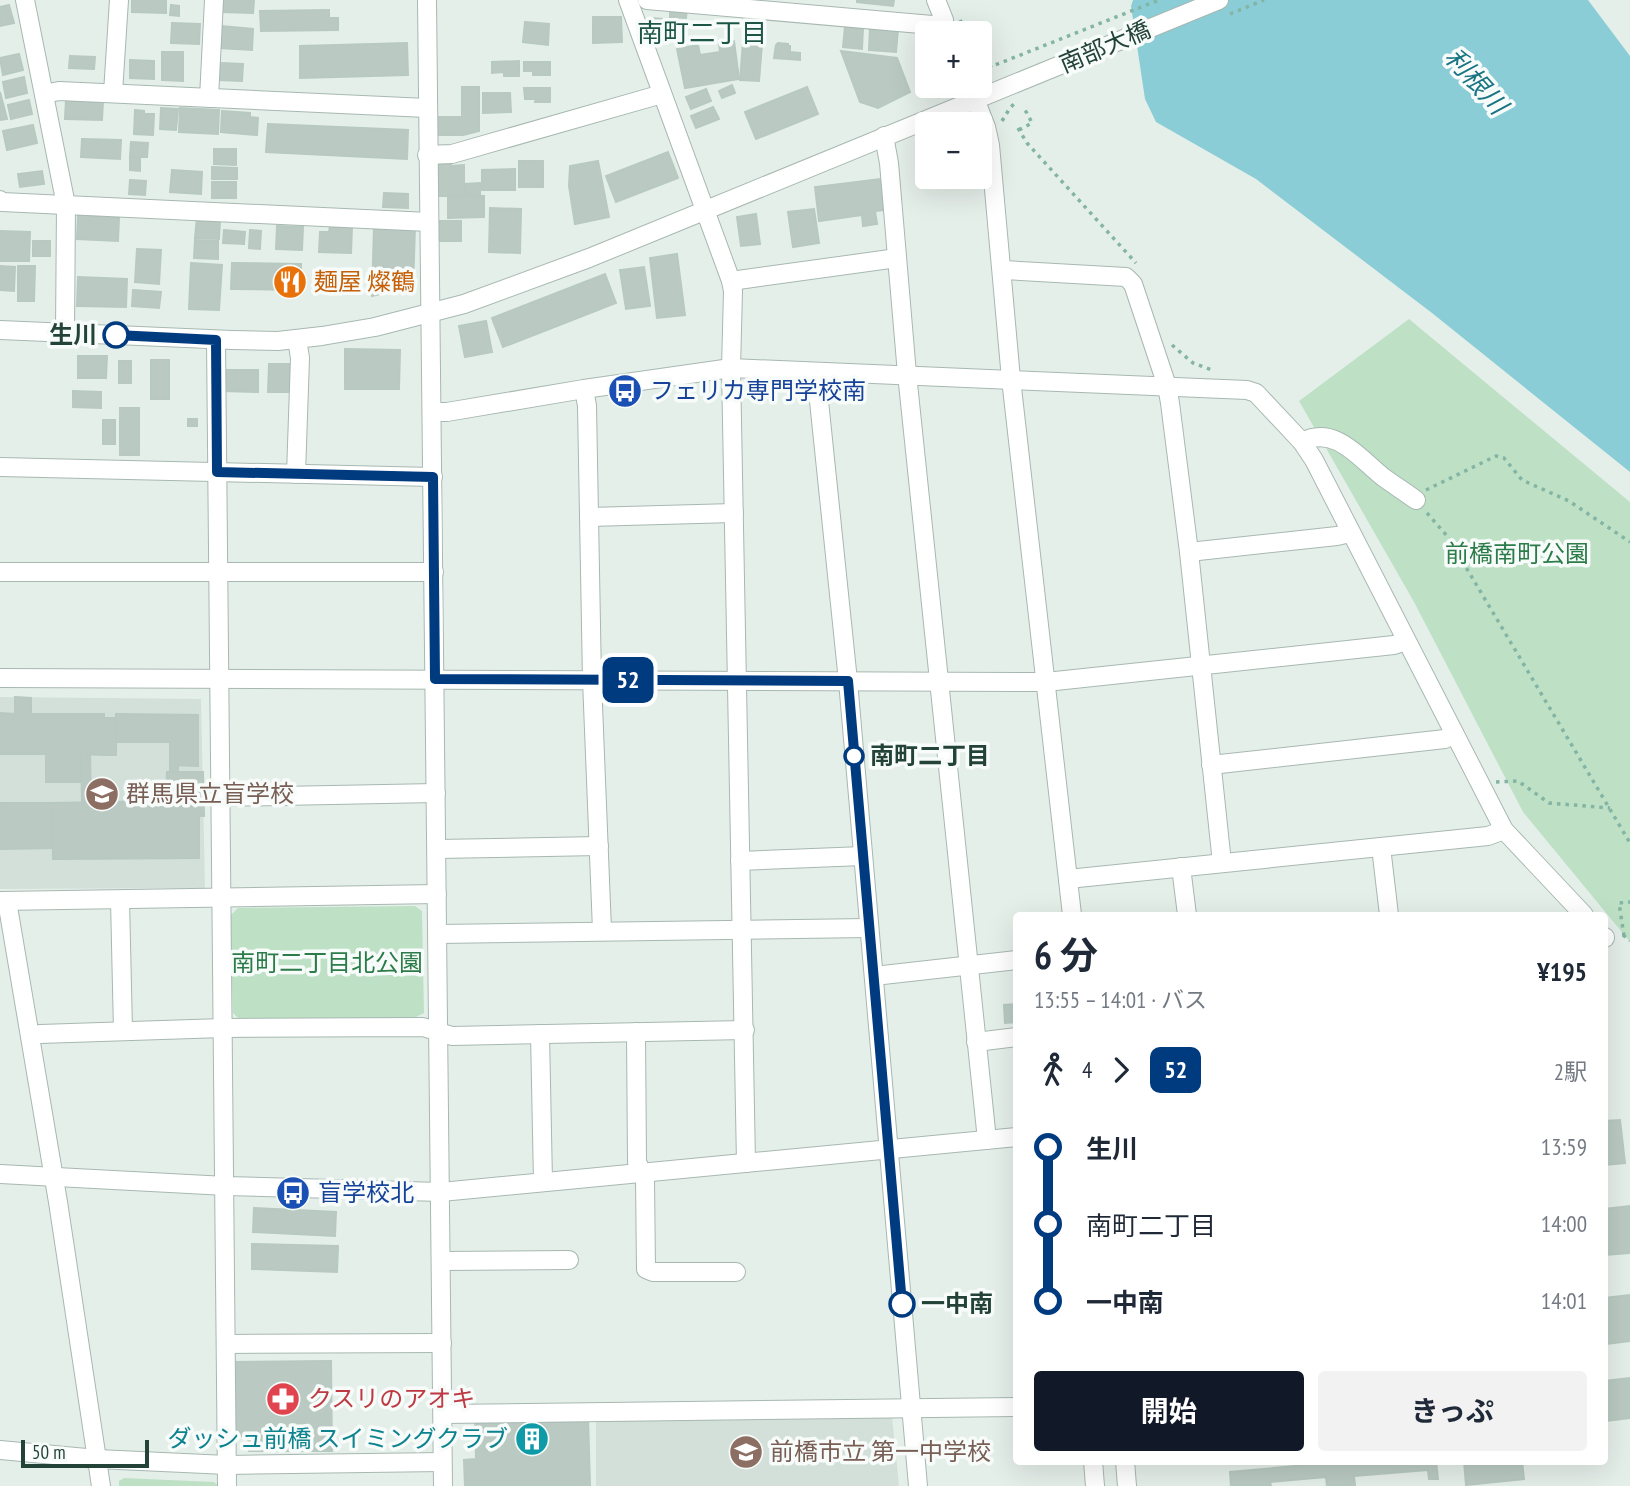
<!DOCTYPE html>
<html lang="ja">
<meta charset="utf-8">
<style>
body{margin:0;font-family:"PT Sans Narrow","Noto Sans JP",sans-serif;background:#f2f2f3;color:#1f2937;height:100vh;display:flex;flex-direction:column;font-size:26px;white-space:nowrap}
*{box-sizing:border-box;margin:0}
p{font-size:23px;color:#747a83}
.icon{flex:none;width:38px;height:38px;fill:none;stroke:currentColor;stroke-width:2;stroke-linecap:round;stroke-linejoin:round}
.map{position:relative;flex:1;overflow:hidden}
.sheet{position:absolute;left:1013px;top:912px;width:595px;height:553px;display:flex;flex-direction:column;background:#fff;border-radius:7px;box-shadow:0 7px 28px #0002}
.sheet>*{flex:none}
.badge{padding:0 14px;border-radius:10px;font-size:24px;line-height:46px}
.buttons{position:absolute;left:915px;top:21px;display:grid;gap:14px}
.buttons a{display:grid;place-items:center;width:77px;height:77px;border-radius:7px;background:#fff;box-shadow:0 7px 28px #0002;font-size:35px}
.scale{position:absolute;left:21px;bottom:18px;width:128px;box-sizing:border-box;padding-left:7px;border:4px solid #234339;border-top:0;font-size:19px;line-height:24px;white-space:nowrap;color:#234339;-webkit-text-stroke:5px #f7fbf9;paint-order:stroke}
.map>.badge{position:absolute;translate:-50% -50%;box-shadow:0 0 0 4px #fff}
.legs{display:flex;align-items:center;gap:10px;height:77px;padding:0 21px;font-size:23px}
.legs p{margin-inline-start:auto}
.summary{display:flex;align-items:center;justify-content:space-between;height:119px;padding:0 21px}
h1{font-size:38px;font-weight:700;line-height:52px}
.primary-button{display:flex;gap:14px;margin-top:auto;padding:14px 21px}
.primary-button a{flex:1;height:80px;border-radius:7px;background:#111827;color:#fff;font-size:28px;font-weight:700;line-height:80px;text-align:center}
.primary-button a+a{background:#f2f2f3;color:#1f2937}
ul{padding:0 21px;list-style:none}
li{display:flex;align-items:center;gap:24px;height:77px;font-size:26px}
li i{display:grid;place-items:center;width:10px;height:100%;margin:0 9px;background:currentColor}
li i::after{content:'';width:18px;height:18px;margin:-9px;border:5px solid;border-radius:50%;background:#fff}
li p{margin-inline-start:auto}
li:first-child i{background:linear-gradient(#0000 50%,currentColor 0)}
li:last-child i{background:linear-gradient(currentColor 50%,#0000 0)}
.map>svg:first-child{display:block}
.built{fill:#d3dfd9}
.green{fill:#bee1c6}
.water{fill:#8bcdd6}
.building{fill:#bacac3;stroke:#b7c9c1;stroke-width:2}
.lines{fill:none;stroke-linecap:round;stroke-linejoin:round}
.minor-casing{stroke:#a7b8b1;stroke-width:20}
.path{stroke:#84b4a4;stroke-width:3.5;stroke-dasharray:3.5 5;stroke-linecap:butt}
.minor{stroke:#fff;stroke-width:18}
.path-bridge{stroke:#84b4a4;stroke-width:3.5;stroke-dasharray:3.5 5;stroke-linecap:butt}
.line-1-casing{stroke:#fff;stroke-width:16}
.line-1{stroke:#003b80;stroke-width:10}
.stop-1-dot{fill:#fff;stroke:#003b80;stroke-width:3.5}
.labels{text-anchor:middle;stroke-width:7;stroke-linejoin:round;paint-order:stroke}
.street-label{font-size:24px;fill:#234339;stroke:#f7fbf9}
.food-label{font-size:24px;fill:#c56008;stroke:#f7fbf9;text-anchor:start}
.stop-label{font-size:24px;font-weight:bold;fill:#234339;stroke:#f7fbf9;text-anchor:start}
.transit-label{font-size:24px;fill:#164399;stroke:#f7fbf9;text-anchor:start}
.park-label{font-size:24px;fill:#2b7c48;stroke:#f7fbf9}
.education-label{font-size:24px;fill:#785e54;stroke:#f7fbf9;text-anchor:start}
.health-label{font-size:24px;fill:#be3a42;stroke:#f7fbf9;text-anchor:start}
.culture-label{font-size:24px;fill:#0d838f;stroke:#f7fbf9;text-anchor:end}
.neighbourhood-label{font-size:26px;fill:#1d5647;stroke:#f7fbf9}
.water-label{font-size:26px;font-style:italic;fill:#197483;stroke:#f7fbf9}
</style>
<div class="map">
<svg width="1630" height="1486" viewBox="0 0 1630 1486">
<rect width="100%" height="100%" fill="#e5efea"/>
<g class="built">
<polygon points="0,697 201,699 205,888 0,889"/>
<polygon points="892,1416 899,1486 596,1486 596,1418"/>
</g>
<g class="green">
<polygon points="1409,319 1630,502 1630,942 1523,812 1414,602 1299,401"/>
<polygon points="415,906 422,911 424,1013 414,1018 240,1020 233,1013 230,916 238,908"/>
<polygon points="124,1478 214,1482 219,1486 119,1486 119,1481"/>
</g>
<polygon class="water" points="1133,0 1588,0 1630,56 1630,472 1432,313 1256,179 1156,122 1145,99 1131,6"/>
<g class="building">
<polygon points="132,0 166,0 166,13 132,12"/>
<polygon points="221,0 254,0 253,13 220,12"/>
<polygon points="857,0 894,0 893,6 857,2"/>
<polygon points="9,5 14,23 0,26 0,7"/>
<polygon points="171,5 179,6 179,16 170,15"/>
<polygon points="670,6 687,8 686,18 670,17"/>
<polygon points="329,10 329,18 338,18 338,30 261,31 260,11"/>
<polygon points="593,17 621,17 622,42 593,43"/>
<polygon points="651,18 662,19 660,33 649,32"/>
<polygon points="744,21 754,22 753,28 744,27"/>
<polygon points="525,22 549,24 548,45 523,42"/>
<polygon points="172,23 200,24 199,44 171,43"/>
<polygon points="221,26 253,29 252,50 219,48"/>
<polygon points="845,26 863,28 862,49 843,47"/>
<polygon points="870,27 898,29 896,52 869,50"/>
<polygon points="744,30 763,32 759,81 740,80"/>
<polygon points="734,41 739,79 685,88 677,49 698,45 700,55 720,52 719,43"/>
<polygon points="407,43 408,75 300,78 300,46"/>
<polygon points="778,43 788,44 788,46 790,46 790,52 800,53 800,60 774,58 776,45"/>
<polygon points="841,51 897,58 910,92 878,108 860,102"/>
<polygon points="162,52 183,52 183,81 162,80"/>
<polygon points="19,54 23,70 3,75 0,58"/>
<polygon points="70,56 95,57 94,69 69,68"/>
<polygon points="130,60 154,61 154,79 130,78"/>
<polygon points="519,61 519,76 504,76 504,72 492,73 492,62"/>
<polygon points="524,62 550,62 550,75 533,75 533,71 524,71"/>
<polygon points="219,63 243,64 242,81 218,80"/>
<polygon points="24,77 27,93 6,98 3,82"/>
<polygon points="732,85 735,93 722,98 719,91"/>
<polygon points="462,87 479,87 479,131 463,135 437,135 437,117 462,117"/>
<polygon points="807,87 818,114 756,139 745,112"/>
<polygon points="524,88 550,88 550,102 535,102 536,99 525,99"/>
<polygon points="706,89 711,101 691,109 686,97"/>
<polygon points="0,92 7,119 0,120"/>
<polygon points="483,93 510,93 511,112 483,113"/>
<polygon points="66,99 103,101 102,120 65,119"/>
<polygon points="29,100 32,114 11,119 8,105"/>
<polygon points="713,107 719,119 696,128 691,116"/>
<polygon points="161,108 178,109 176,130 160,129"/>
<polygon points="180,108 219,110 218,134 179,132"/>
<polygon points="135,110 144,111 144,114 154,114 153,135 134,134"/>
<polygon points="222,111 250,113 250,117 258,118 257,135 221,132"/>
<polygon points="268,124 408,130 407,159 266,152"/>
<polygon points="33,125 37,143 7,150 3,131"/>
<polygon points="82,139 121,140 120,159 81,157"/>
<polygon points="131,142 148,143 147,157 130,157"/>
<polygon points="214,149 236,149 236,165 214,164"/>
<polygon points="668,152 678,178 616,202 606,176"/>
<polygon points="130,158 140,158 140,171 130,170"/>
<polygon points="451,158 451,166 464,165 464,196 436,196 437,167 442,160"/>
<rect x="519" y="161" width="24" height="26"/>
<polygon points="598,161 609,217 575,224 569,186 570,166"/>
<polygon points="212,167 237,168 237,179 212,179"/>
<polygon points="515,169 515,190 482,190 482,170"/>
<polygon points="172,170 202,172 201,194 170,192"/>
<polygon points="42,171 44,184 20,187 18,174"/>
<polygon points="880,179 884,210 875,211 877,224 863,226 862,215 819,221 815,187"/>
<polygon points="130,180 146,181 145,195 129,194"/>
<rect x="212" y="182" width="24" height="16"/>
<polygon points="480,183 480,195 466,195 465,184"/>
<polygon points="384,193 408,194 408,208 383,207"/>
<polygon points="448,196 484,196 484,217 448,218"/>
<polygon points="490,208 521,209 520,253 489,252"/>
<polygon points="814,209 819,243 793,247 788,212"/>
<polygon points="756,214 760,244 741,246 737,217"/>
<polygon points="78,216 119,218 118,241 77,239"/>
<polygon points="197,217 220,219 219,239 195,238"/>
<rect x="440" y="221" width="21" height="20"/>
<polygon points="277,226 303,227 302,250 276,249"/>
<polygon points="330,226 352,227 351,253 319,252 320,232 329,232"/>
<polygon points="374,226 415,227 413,286 372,296"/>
<polygon points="224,230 245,232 244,244 223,243"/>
<polygon points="250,230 261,231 260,249 249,248"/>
<polygon points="0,231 30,232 29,261 0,261"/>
<polygon points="195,240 218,241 218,259 194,258"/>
<rect x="33" y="241" width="17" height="15"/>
<polygon points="137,249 161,250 159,284 135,282"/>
<polygon points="677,254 685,315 657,318 650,258"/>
<polygon points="191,263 222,265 219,310 189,309"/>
<polygon points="232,263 301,264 300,290 231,289"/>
<polygon points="0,266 15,267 14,291 0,290"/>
<polygon points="18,266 35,266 34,301 18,301"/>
<polygon points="644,267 650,306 626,309 620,270"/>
<polygon points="605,274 616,303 503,347 492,318"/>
<polygon points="78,277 127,279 126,307 77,306"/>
<polygon points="133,290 161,292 159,308 132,306"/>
<polygon points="486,321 492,352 465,357 459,326"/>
<polygon points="345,349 400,350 399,389 345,389"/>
<polygon points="78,356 107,356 106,378 78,378"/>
<rect x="151" y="360" width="18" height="39"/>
<rect x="119" y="361" width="12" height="22"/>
<polygon points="269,364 291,364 291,392 268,392"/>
<polygon points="225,370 258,370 258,392 224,391"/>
<polygon points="73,391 101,392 101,408 73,407"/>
<rect x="120" y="408" width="19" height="47"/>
<rect x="188" y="419" width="9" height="7"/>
<rect x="103" y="420" width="12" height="24"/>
<polygon points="15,697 31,698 31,714 104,714 104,755 81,754 81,782 46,782 46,754 0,754 0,713 15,714"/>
<polygon points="116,714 198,715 198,766 170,765 170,742 115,742"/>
<rect x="104" y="718" width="12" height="37"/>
<polygon points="81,754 90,754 91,803 82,803"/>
<rect x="170" y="765" width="8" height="7"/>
<polygon points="167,772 203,772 204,816 199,816 199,858 53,859 52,803 166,801"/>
<polygon points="0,803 52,803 53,848 0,849"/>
<polygon points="1017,1004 1017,1022 1005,1023 1004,1005"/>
<polygon points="1620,1120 1625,1163 1605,1165 1605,1121"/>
<polygon points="1630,1206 1630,1253 1605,1255 1605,1209"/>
<polygon points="254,1208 336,1212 335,1236 253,1232"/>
<polygon points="252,1244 338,1246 337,1272 252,1269"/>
<polygon points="1630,1295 1630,1341 1605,1344 1605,1298"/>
<polygon points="331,1361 332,1451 249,1451 248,1436 234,1436 234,1362"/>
<polygon points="1630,1378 1630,1418 1605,1421 1605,1381"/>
<polygon points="588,1417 590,1486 465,1486 464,1460 476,1459 475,1420"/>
<polygon points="1350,1461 1436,1461 1438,1479 1429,1479 1428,1470 1354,1476 1355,1485 1340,1486 1327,1486 1326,1477 1270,1482 1271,1486 1231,1486 1230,1472"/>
<polygon points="1464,1461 1522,1461 1524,1479 1466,1485"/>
</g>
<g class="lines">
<g class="minor-casing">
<g id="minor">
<polyline points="25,0 66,205 65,333"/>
<polyline points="427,0 443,1486"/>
<polyline points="628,0 731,281 733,291 731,368 746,1163"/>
<polyline points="647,0 932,25 940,25 944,20 936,0"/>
<polyline points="113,93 119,0"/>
<polyline points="44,94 59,91 427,108"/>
<polyline points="209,98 214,0"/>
<polyline points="975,99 986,127 990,145 1011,379 1072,915"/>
<polyline points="884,136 889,163 907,374 987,1140"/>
<polyline points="427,155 452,154 662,94"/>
<polyline points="0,200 2,202 429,222"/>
<polyline points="1003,270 1126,277 1133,284 1167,386 1170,403 1189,552 1222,863"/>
<polyline points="731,281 897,258"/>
<polyline points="0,330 232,340 278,341 322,336 375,327 464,304 589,258 1219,0"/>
<polyline points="216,340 227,1486"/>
<polyline points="816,372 848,681 918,1486"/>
<polyline points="584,389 587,406 592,680 602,930"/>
<polyline points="432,412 447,412 584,389 731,368 1247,390 1256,393 1302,442 1314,460 1504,830 1584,915"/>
<path d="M1302,442c33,-18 59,18 81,35 11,8 22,15 33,23"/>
<polyline points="0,467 433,477"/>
<polyline points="296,474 300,358 297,339"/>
<polyline points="589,517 734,513"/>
<polyline points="1189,552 1337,536 1350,533"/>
<polyline points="0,572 434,572"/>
<polyline points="0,678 1046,682 1394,645 1406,641"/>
<polyline points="1211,765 1445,739 1454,733"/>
<polyline points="221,797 436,793"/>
<polyline points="1381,847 1389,915"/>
<polyline points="437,849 599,846"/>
<polyline points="740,861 863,856"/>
<polyline points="1181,867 1187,915"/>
<polyline points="1068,879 1488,836 1504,830"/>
<polyline points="120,900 123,1031"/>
<polyline points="0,901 437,894"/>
<polyline points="7,901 58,1202 101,1486"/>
<polyline points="438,934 869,928"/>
<polyline points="1605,937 1605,938"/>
<polyline points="874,976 1017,960"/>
<polyline points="636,1032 637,1162 645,1179 646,1269 653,1272 736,1272"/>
<polyline points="540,1034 543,1182"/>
<polyline points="30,1036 40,1034 223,1028 423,1027 452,1036 745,1030"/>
<polyline points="976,1042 1017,1037"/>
<polyline points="0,1174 226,1186 441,1192 1017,1137"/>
<polyline points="441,1261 569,1260"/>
<polyline points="226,1344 442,1343"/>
<polyline points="443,1414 1017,1407"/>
<polyline points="0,1450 97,1459 227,1465 442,1462"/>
<polyline points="1093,1461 1095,1486"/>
<polyline points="1125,1461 1127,1486"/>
</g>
</g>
<g class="path">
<polyline points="1230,14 1264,0"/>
<polyline points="960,20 967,33"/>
<polyline points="971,28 977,28 980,33"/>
<polyline points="980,34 988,52 991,67"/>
<polyline points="980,58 983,65"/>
<polyline points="980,71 1159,0"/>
<polyline points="929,91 942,86"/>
<polyline points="1002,121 1010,108 1016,102"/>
<polyline points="1018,128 1027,143 1136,263"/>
<polyline points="1019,130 1032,123 1027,113 1022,107"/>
<polyline points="1172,345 1193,363 1212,370"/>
<polyline points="1426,490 1496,456 1504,458 1522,480 1569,501 1630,542"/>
<polyline points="1427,513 1448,537 1630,843"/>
<polyline points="1496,782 1518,781 1549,803 1610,808"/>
<polyline points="1623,935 1630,941"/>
<polyline points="1624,936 1619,903 1630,902"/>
</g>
<use href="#minor" class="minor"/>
<polyline class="path-bridge" points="958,27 971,28"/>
</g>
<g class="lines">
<g class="line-1-casing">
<polyline id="line-1" points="116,335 216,340 217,472 433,477 435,679 848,681 902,1304"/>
</g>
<use href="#line-1" class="line-1"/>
</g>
<defs>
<g id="restaurant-disc" transform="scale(1.75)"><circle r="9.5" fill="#e8710a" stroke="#f7fbf9"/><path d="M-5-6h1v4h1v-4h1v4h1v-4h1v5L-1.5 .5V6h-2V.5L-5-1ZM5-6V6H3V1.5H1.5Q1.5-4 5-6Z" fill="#fff"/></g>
<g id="bus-disc" transform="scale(1.75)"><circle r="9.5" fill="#1a4fb4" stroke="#f7fbf9"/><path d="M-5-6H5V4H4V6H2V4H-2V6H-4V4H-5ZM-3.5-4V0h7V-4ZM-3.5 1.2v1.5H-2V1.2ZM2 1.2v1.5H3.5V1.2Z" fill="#fff"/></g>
<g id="school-disc" transform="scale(1.75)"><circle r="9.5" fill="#8d6e63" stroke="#f7fbf9"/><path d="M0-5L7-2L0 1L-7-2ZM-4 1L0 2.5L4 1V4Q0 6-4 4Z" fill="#fff"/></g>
<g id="pharmacy-disc" transform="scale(1.75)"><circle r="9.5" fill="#e0444e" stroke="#f7fbf9"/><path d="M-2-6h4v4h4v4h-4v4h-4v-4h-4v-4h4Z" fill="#fff"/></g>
<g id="building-disc" transform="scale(1.75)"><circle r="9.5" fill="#0f9aa8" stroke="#f7fbf9"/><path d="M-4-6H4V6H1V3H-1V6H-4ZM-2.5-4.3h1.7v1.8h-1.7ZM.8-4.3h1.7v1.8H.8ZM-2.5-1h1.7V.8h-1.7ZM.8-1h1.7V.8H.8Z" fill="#fff"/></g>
</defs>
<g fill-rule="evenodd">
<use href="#restaurant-disc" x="290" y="282"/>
<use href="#bus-disc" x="625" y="391"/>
<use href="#school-disc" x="102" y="794"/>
<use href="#bus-disc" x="293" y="1193"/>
<use href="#pharmacy-disc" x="283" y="1399"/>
<use href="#building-disc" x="532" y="1439"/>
<use href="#school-disc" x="746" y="1452"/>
</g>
<g class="stop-1-dot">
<circle cx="116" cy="335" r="12"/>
<circle cx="854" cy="756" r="9"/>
<circle cx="902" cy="1304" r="12"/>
</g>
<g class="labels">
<g class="street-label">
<text transform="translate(1105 47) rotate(-23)" y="8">南部大橋</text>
</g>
<g class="food-label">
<text x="314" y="290">麺屋 燦鶴</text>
</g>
<g class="stop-label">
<text x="97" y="343" text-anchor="end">生川</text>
<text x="870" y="764">南町二丁目</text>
<text x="921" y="1312">一中南</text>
</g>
<g class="transit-label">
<text x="650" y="399">フェリカ専門学校南</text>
<text x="318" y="1201">盲学校北</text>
</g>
<g class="park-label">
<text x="1517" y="562">前橋南町公園</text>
<text x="327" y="971">南町二丁目北公園</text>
</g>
<g class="education-label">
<text x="126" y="802">群馬県立盲学校</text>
<text x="770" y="1460">前橋市立 第一中学校</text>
</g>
<g class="health-label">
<text x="308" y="1407">クスリのアオキ</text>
</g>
<g class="culture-label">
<text x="508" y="1447">ダッシュ前橋 スイミングクラブ</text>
</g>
<g class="neighbourhood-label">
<text x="702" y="42">南町二丁目</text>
</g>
<g class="water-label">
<text transform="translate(1476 81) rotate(48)" y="9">利根川</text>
</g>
</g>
</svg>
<div class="buttons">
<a>+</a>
<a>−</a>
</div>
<div class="scale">50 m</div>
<b class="badge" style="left:628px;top:680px;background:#003b80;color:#fff">52</b>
<section class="sheet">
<div class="summary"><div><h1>6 分</h1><p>13:55 – 14:01 · バス</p></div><b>¥195</b></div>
<div class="legs"><svg class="icon" aria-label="walk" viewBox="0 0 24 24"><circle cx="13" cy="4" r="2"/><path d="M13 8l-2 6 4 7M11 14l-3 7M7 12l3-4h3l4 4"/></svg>4<svg class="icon" aria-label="forward" viewBox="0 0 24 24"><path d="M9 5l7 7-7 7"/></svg><b class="badge" style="background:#003b80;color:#fff">52</b><p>2駅</p></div>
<ul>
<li><i style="color:#003b80"></i><b>生川</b><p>13:59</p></li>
<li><i style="color:#003b80"></i><span>南町二丁目</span><p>14:00</p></li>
<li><i style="color:#003b80"></i><b>一中南</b><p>14:01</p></li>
</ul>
<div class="primary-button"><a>開始</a><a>きっぷ</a></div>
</section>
</div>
